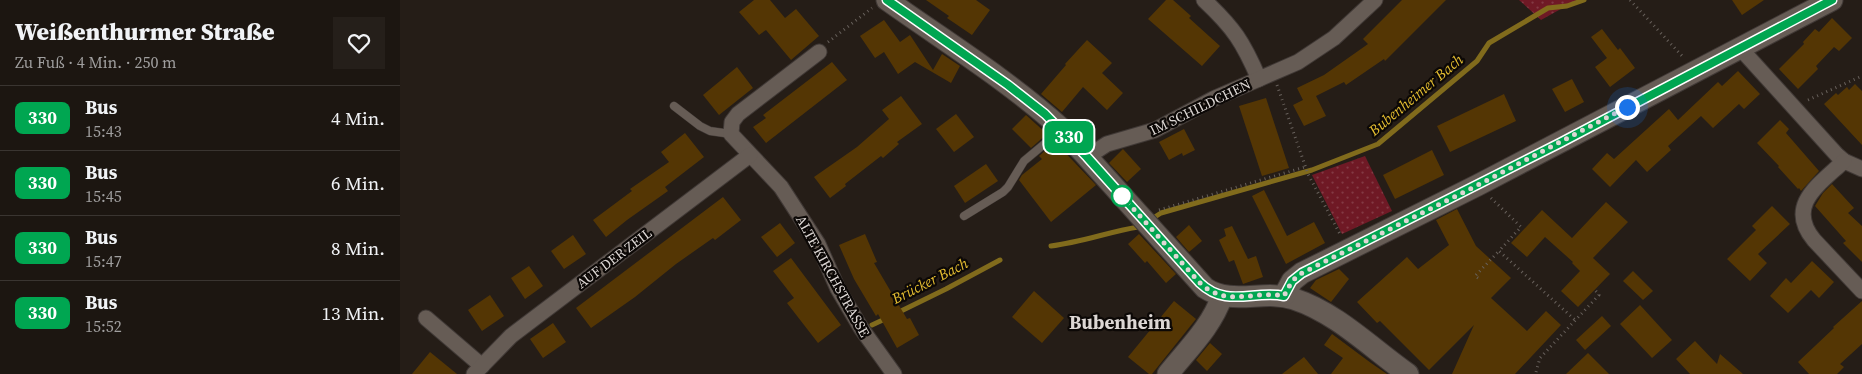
<!DOCTYPE html>
<html lang="de">
<meta charset="utf-8">
<style>
body{margin:0;font-family:"Source Serif 4",serif;background:#251f1a;color:#f1f3f6;height:100vh;display:flex;flex-direction:column;font-size:19px;white-space:nowrap}
*{box-sizing:border-box;margin:0}
p{font-size:16px;color:#a09f9f}
.icon{flex:none;width:28px;height:28px;fill:none;stroke:currentColor;stroke-width:2;stroke-linecap:round;stroke-linejoin:round}
.map{position:relative;flex:1;overflow:hidden}
.side{display:flex;flex-direction:column;background:#1c1611;width:400px}
.side>*{flex:none}
.badge{padding:0 10px;border-radius:8px;font-size:18px;line-height:32px}
.you{position:absolute;width:25px;height:25px;margin:-12px;border:4px solid #fff;border-radius:50%;background:#1a73e8;box-shadow:0 0 0 8px #1a73e833}
.map>.badge{position:absolute;translate:-50% -50%;box-shadow:0 0 0 2px #fff}
.round{display:grid;place-items:center;flex:none;width:52px;height:52px;border-radius:0px;background:#251f1a}
.head{display:flex;align-items:center;justify-content:space-between;height:85px;padding:0 15px}
h1{font-size:24px;font-weight:800;line-height:38px}
ul{padding:0;list-style:none}
li{display:flex;align-items:center;gap:15px;height:65px;padding:0 15px;border-top:1px solid #3a3531}
li div{flex:1}
li b{display:block;font-size:19px}
li em{font-style:normal}
li .badge{min-width:55px;font-weight:700;text-align:center}
main{display:flex;flex:1;min-height:0}
.map>svg:first-child{display:block}
.grass{fill:url(#grass-dots)}
.lines{fill:none;stroke-linecap:round;stroke-linejoin:round}
.stream{stroke:#816b1c;stroke-width:5}
.building{fill:#543604}
.lane-casing{stroke:#403936;stroke-width:9}
.street-casing{stroke:#403936;stroke-width:17}
.secondary-casing{stroke:#403936;stroke-width:23}
.path{stroke:#68615c;stroke-width:3;stroke-dasharray:1 4;stroke-linecap:butt}
.lane{stroke:#665c55;stroke-width:8}
.street{stroke:#665c55;stroke-width:15}
.secondary{stroke:#665c55;stroke-width:21}
.line-casing{stroke:#fff;stroke-width:11}
.line{stroke:#00a651;stroke-width:8}
.walk{stroke:#ddd7d4;stroke-width:5;stroke-dasharray:0 9}
.stop-dot{fill:#fff;stroke:#00a651;stroke-width:2.5}
.labels{text-anchor:middle;stroke-width:4.5;stroke-linejoin:round;paint-order:stroke}
.street-label{font-size:14px;fill:#ddd7d4;stroke:#0c0806}
.water-label{font-size:15px;font-style:italic;fill:#e4bd31;stroke:#0c0806}
.district-label{font-size:19px;font-weight:bold;fill:#ddd7d4;stroke:#0c0806}
</style>
<main>
<section class="side">
<div class="head"><div><h1>Weißenthurmer Straße</h1><p>Zu Fuß · 4 Min. · 250 m</p></div><a class="round"><svg class="icon" aria-label="heart" viewBox="0 0 24 24"><path d="M12 20l-8-8c-3-5 5-10 8-4 3-6 11-1 8 4z"/></svg></a></div>
<ul>
<li><span class="badge" style="background:#00a651;color:#fff">330</span><div><b>Bus</b><p>15:43</p></div><em>4 Min.</em></li>
<li><span class="badge" style="background:#00a651;color:#fff">330</span><div><b>Bus</b><p>15:45</p></div><em>6 Min.</em></li>
<li><span class="badge" style="background:#00a651;color:#fff">330</span><div><b>Bus</b><p>15:47</p></div><em>8 Min.</em></li>
<li><span class="badge" style="background:#00a651;color:#fff">330</span><div><b>Bus</b><p>15:52</p></div><em>13 Min.</em></li>
</ul>
</section>
<div class="map">
<svg width="1462" height="374" viewBox="0 0 1462 374">
<defs>
<pattern id="grass-dots" width="8" height="8" patternUnits="userSpaceOnUse" patternTransform="scale(1.25)"><rect width="8" height="8" fill="#6f1925"/><path d="M2 2h.1M6 6h.1" fill="none" stroke="#833a44" stroke-width="1.8" stroke-linecap="round"/></pattern>
</defs>
<rect width="100%" height="100%" fill="#251d17"/>
<g class="grass">
<polygon points="1119,0 1177,0 1141,20"/>
<polygon points="965,156 992,211 942,234 912,175"/>
</g>
<g class="lines">
<g class="stream">
<polyline points="750,220 761,213 912,170 978,144 1077,61 1089,43 1148,8 1167,6 1184,0"/>
<path d="M651,246c30,-4 58,-14 87,-19l5,-2"/>
<polyline points="497,313 546,289 600,260"/>
<polyline points="472,325 487,318"/>
</g>
</g>
<g class="building">
<polygon points="354,0 370,0 385,18 396,9 419,36 391,60 366,30 359,35 339,12"/>
<polygon points="526,0 576,0 590,10 572,35 547,18 549,16"/>
<polygon points="766,0 773,0 791,16 789,18 820,46 802,66 748,19"/>
<polygon points="1002,0 1046,0 985,61 984,59 946,85 944,82 916,96 926,116 904,126 893,105 903,100 897,88 924,75 968,44 963,39"/>
<polygon points="1332,0 1364,0 1342,15"/>
<polygon points="1432,18 1452,38 1439,51 1434,47 1416,66 1418,69 1398,89 1379,69 1404,44 1403,42 1415,29 1419,32"/>
<polygon points="484,20 500,42 510,35 533,70 542,54 560,66 551,83 515,62 498,74 484,52 475,58 460,36"/>
<polygon points="1202,29 1218,50 1220,48 1235,68 1210,87 1195,67 1207,58 1191,37"/>
<polygon points="687,40 712,63 702,73 723,93 707,110 683,87 662,112 641,94 666,65 665,64"/>
<polygon points="432,62 447,80 366,143 353,127 366,118 363,115"/>
<polygon points="337,67 353,88 319,115 303,95"/>
<polygon points="1338,71 1360,94 1344,109 1339,104 1313,128 1301,116 1268,146 1271,150 1247,172 1236,160 1210,187 1192,169 1207,153 1214,159 1269,109 1278,120 1318,82 1322,86"/>
<polygon points="1172,79 1184,102 1165,112 1152,89"/>
<polygon points="1455,84 1462,91 1462,145 1424,104 1436,93 1438,95 1447,87 1449,90"/>
<polygon points="1104,94 1116,121 1050,152 1037,126"/>
<polygon points="501,96 522,124 497,142 499,144 483,158 481,156 445,184 446,186 430,198 414,177 457,147 489,119 482,110"/>
<polygon points="866,98 889,168 862,176 839,106"/>
<polygon points="556,114 574,137 554,152 536,129"/>
<polygon points="626,115 647,134 631,148 612,129"/>
<polygon points="1380,120 1389,129 1386,133 1419,171 1401,191 1399,188 1398,189 1378,167 1379,166 1357,143"/>
<polygon points="784,129 795,150 783,156 782,153 769,160 759,142"/>
<polygon points="285,133 304,157 265,187 268,191 227,220 206,237 193,220 232,191 230,189 269,162 261,152"/>
<polygon points="655,142 696,185 651,222 619,180 622,175 642,159 639,156"/>
<polygon points="723,149 741,169 727,182 709,163"/>
<polygon points="1032,150 1044,175 995,199 983,175"/>
<polygon points="586,164 598,181 565,203 554,186"/>
<polygon points="1432,184 1454,208 1448,213 1462,226 1462,262 1443,243 1446,241 1415,206 1423,193"/>
<polygon points="864,190 887,236 914,222 925,243 886,264 852,196"/>
<polygon points="323,197 341,220 315,240 313,238 276,264 235,297 191,328 176,308"/>
<polygon points="1206,202 1228,222 1193,258 1210,274 1178,307 1161,291 1180,271 1172,263 1173,262 1145,237 1127,257 1111,243 1142,210 1172,238"/>
<polygon points="1372,206 1390,224 1358,254 1367,263 1350,281 1327,259 1356,230 1352,226"/>
<polygon points="1057,209 1076,246 1111,278 1091,298 1127,331 1146,311 1161,325 1115,374 1052,374 1074,325 1029,370 980,321 977,323 957,302 1007,257 1018,269 1049,245 1036,220"/>
<polygon points="380,223 395,243 377,257 361,237"/>
<polygon points="789,225 802,241 789,252 776,237"/>
<polygon points="832,226 848,259 856,256 863,277 843,284 834,260 829,262 819,240 826,236 824,229"/>
<polygon points="465,234 477,262 474,263 507,319 510,318 519,335 497,348 478,314 476,316 454,279 439,245"/>
<polygon points="739,234 776,274 766,283 747,261 745,263 728,244"/>
<polygon points="173,235 186,254 164,269 151,251"/>
<polygon points="391,258 441,325 418,343 387,303 394,298 373,271"/>
<polygon points="1412,261 1434,282 1419,298 1411,290 1388,313 1370,296 1386,278 1391,283"/>
<polygon points="129,266 143,286 125,299 111,278"/>
<polygon points="939,269 949,279 931,302 910,288 916,280"/>
<polygon points="1233,271 1253,291 1243,300 1223,281"/>
<polygon points="634,291 664,318 642,343 612,317"/>
<polygon points="90,295 104,316 82,331 68,310"/>
<polygon points="774,301 796,319 752,374 749,374 728,357"/>
<polygon points="1462,301 1462,344 1440,364 1444,367 1437,374 1409,374 1398,362 1434,328 1433,327"/>
<polygon points="1240,305 1272,340 1252,358 1220,324"/>
<polygon points="1202,316 1211,326 1185,350 1176,340"/>
<polygon points="153,323 166,342 143,358 130,339"/>
<polygon points="932,334 971,363 987,374 931,374 943,358 924,345"/>
<polygon points="1295,341 1317,364 1320,354 1343,374 1290,374 1276,359"/>
<polygon points="810,343 822,354 807,371 796,360"/>
<polygon points="30,352 57,374 12,374"/>
<polygon points="1188,353 1209,374 1166,374"/>
<polygon points="904,357 918,374 882,374"/>
</g>
<g class="lines">
<g class="lane-casing">
<g id="lane">
<polyline points="274,106 300,126 310,131 331,134"/>
<polyline points="564,216 603,192 608,187 624,161 660,131"/>
</g>
</g>
<g class="street-casing">
<g id="street">
<path d="M804,0c30,28 39,42 55,79"/>
<polyline points="1340,48 1437,155 1444,161 1462,169"/>
<polyline points="419,52 338,114 332,122 331,134 381,187 418,244 438,289 461,328 494,374"/>
<polyline points="687,157 707,144 755,130 813,99 898,62 934,38 975,0"/>
<path d="M1444,161c-24,23 -59,44 -30,79l48,51"/>
<polyline points="26,318 82,366"/>
<polyline points="74,374 111,336 350,155"/>
</g>
</g>
<g class="secondary-casing">
<g id="secondary">
<path d="M487,0c59,42 121,80 175,129l143,159c27,18 59,1 89,11 43,14 77,49 114,75"/>
<polyline points="884,296 892,281 902,273 1078,185 1432,0"/>
<path d="M768,374c20,-25 44,-48 54,-78"/>
</g>
</g>
<g class="path">
<polyline points="1230,0 1284,58"/>
<polyline points="428,42 472,8"/>
<polyline points="877,85 908,174 941,236"/>
<polyline points="1408,100 1462,76"/>
<polyline points="1091,198 1121,227 1099,251 1175,320"/>
<polyline points="759,210 905,167"/>
<polyline points="1078,278 1075,276 1099,251"/>
<polyline points="1136,372 1140,358 1199,295 1195,290"/>
</g>
<use href="#lane" class="lane"/>
<use href="#street" class="street"/>
<use href="#secondary" class="secondary"/>
</g>
<g class="lines">
<g class="line-casing">
<path id="line" d="M487,0l121,85 37,29 42,43 113,126c26,25 54,7 84,13l8,-15 10,-8 258,-130 272,-143"/>
</g>
<use href="#line" class="line"/>
<path class="walk" d="M722,196l78,87c26,25 54,7 84,13l8,-15 10,-8 176,-88 149,-78"/>
</g>
<circle class="stop-dot" cx="722" cy="196" r="10"/>
<g class="labels">
<g class="street-label">
<text transform="translate(800 107) rotate(-26)" y="5">IM SCHILDCHEN</text>
<text transform="translate(214 258) rotate(-37)" y="5">AUF DER ZEIL</text>
<text transform="translate(433 276) rotate(61)" y="5">ALTE KIRCHSTRASSE</text>
</g>
<g class="water-label">
<text transform="translate(1016 95) rotate(-40)" y="5">Bubenheimer Bach</text>
<text transform="translate(530 281) rotate(-27)" y="5">Brücker Bach</text>
</g>
<g class="district-label">
<text x="720" y="329">Bubenheim</text>
</g>
</g>
</svg>
<div class="you" style="left:1227px;top:107px"></div>
<b class="badge" style="left:669px;top:137px;background:#00a651;color:#fff">330</b>
</div>
</main>
